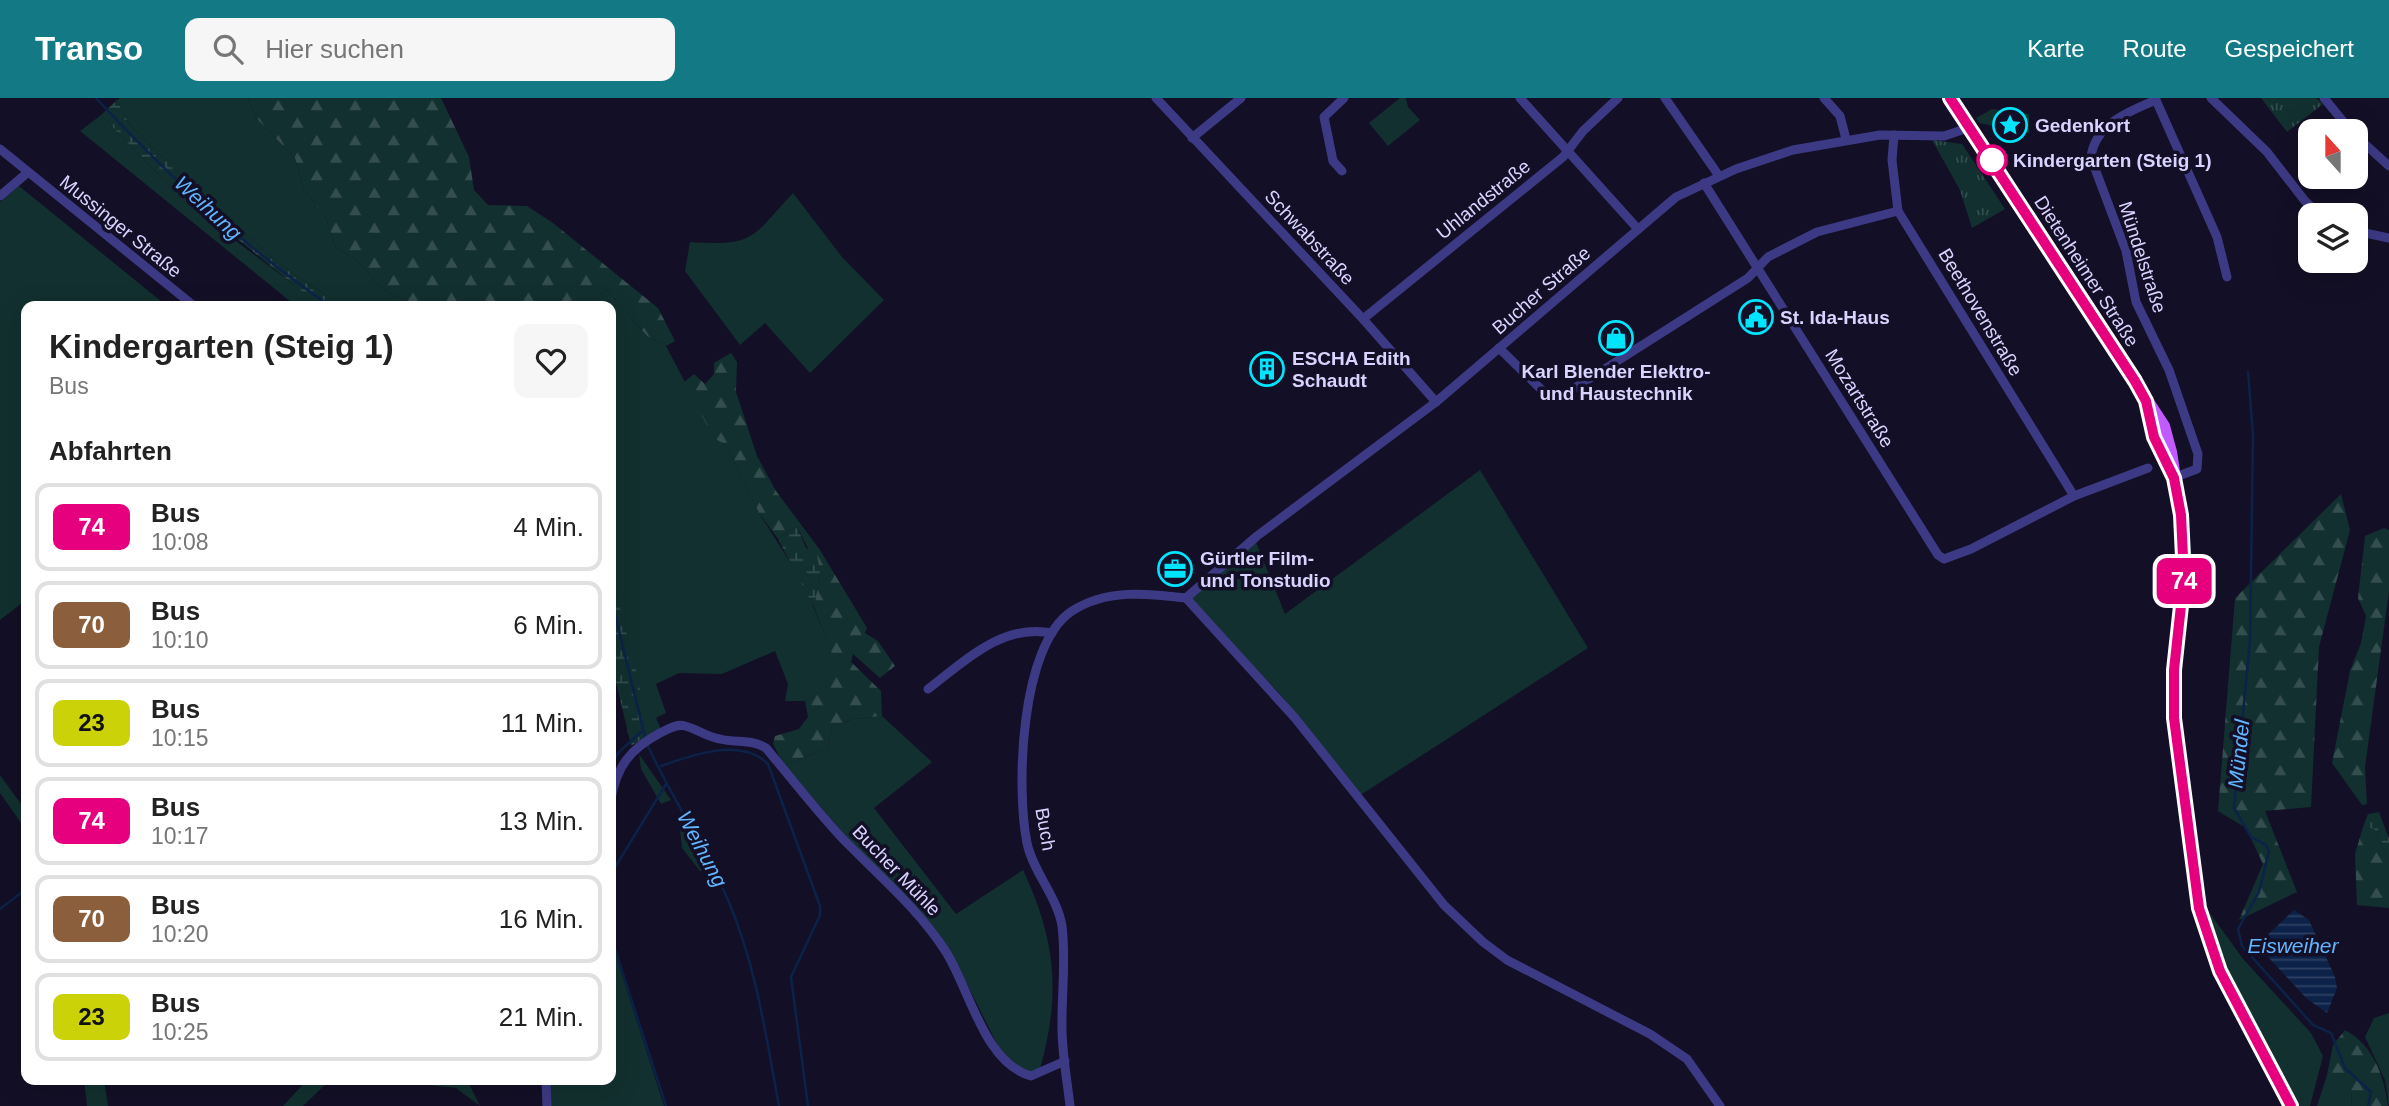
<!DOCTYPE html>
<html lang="de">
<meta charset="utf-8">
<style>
body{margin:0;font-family:Helvetica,sans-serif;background:#f6f6f6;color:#222;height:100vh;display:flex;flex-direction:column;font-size:26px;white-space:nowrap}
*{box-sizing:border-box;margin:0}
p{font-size:23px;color:#767676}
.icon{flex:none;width:38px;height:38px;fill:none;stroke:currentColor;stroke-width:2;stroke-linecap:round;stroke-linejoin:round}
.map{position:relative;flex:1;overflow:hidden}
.side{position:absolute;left:21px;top:203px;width:595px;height:784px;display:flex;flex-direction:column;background:#fff;border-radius:14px;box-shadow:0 7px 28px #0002}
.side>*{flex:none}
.badge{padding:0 14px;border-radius:10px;font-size:24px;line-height:46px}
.needle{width:46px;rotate:339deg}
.tools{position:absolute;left:2298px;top:21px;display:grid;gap:14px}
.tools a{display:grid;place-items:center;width:70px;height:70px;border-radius:14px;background:#fff;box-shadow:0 7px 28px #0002;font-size:35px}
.map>.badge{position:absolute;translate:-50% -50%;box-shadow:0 0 0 4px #fff}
h2{padding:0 28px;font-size:26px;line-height:63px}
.round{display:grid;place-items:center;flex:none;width:74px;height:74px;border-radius:14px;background:#f6f6f6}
.overview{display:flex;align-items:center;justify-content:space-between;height:119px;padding:0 28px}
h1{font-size:33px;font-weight:600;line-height:52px}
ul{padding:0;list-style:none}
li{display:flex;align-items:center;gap:21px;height:88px;margin:0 14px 10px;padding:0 14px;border:4px solid #e0e0e0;border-radius:14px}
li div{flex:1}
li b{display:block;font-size:26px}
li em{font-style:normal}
li .badge{min-width:77px;font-weight:700;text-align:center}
header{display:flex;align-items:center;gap:42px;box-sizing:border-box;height:98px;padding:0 35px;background:#137a85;color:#fff}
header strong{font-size:33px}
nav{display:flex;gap:38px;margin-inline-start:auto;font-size:24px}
.search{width:490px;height:63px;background:#f6f6f6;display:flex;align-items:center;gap:18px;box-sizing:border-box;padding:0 24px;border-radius:14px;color:#767676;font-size:26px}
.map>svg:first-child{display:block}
.grass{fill:#12302f}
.forest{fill:url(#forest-firs)}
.wetland{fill:url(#wetland-marsh)}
.park{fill:url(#park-tufts)}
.water{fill:url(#water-rules)}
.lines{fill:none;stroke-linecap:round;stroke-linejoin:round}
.stream{stroke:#0c2248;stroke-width:2.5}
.minor{stroke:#3d3a85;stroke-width:9}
.major{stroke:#c25bff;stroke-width:12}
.line-casing{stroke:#fff;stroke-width:16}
.line{stroke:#e6007e;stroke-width:10}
.stop-dot{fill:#fff;stroke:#e6007e;stroke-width:3.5}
.labels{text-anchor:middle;stroke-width:7;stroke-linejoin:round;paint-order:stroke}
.poi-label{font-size:19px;font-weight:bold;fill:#d9d4ff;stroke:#130f26;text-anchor:start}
.stop-label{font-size:19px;font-weight:bold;fill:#d9d4ff;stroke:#130f26;text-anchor:start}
.street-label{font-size:19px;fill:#d9d4ff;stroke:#130f26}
.water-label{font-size:21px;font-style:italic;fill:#62b6ff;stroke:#130f26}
</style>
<header>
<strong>Transo</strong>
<div class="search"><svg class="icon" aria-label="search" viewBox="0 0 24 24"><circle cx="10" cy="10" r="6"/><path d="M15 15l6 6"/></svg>Hier suchen</div>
<nav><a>Karte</a><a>Route</a><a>Gespeichert</a></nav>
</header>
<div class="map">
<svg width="2389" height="1008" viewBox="0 0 2389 1008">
<defs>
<pattern id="forest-firs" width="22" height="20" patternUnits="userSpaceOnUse" patternTransform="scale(1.75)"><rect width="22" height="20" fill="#12302f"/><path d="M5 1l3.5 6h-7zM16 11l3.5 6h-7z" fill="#344d4e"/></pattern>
<pattern id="wetland-marsh" width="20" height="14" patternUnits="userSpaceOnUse" patternTransform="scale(1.75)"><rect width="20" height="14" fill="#12302f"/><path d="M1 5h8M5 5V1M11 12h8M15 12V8" fill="none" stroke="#344d4e"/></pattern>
<pattern id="park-tufts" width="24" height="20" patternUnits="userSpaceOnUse" patternTransform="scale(1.75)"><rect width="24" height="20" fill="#12302f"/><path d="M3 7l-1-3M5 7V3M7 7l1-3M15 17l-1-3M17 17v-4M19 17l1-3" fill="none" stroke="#344d4e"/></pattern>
<pattern id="water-rules" width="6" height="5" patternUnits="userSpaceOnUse" patternTransform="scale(1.75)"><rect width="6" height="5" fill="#0c2248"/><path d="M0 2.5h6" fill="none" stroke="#2f4163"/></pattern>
</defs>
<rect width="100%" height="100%" fill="#130f26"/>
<g class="grass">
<path d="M120,0h128l8,20 39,40 9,31 22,29 10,31c31,13 27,23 50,42 7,6 19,7 29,15h-73l-63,-42 -108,-98 -42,-42 -12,-24z"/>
<polygon points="1400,0 1406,0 1408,9 1420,22 1388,48 1369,25"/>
<polygon points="1992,11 2029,16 2029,35 1979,25 1976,20"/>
<polygon points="101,17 173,92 188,101 236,143 322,208 296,208 80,33"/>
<polygon points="19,88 167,208 26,208 26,502 0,522 0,104"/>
<path d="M793,95l49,64 42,43 -74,73 -45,-50 -25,22 -55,-74 5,-29c65,4 60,-3 103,-49z"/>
<polygon points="606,191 647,238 666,248 715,341 726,347 759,415 804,486 841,576 805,603 785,603 788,586 775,553 722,576 679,575 656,586 666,615 656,620 661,631 647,638 634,594 640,590 611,475 611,208 588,208"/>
<polygon points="1480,372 1588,550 1359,698 1281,597 1193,506 1192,496 1255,442 1285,516"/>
<path d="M882,618l50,46 -58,46 82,106 67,-44c33,70 38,124 17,199l-11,3 -12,-3 -19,-23 -42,-84 -172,-197 43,-16 5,-23 22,-7z"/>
<polygon points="639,656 671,702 661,706 641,671"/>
<polygon points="0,677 26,713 26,732 0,695"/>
<polygon points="680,731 687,732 706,773 700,773 682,750"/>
<polygon points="2206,810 2244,862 2311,935 2323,958 2310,1008 2297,1008 2222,863"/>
<polygon points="611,842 664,1008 551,1008 550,982 611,982"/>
<polygon points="2389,915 2389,1008 2385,982 2365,939 2374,920"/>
<polygon points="2327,977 2339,977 2351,991 2352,1008 2317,1008"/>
<polygon points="84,982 104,982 108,1008 87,1008"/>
<polygon points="307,982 330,982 303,1008 283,1008"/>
<polygon points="424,982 467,982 480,1008 456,990 429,987"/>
</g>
<g class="forest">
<path d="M248,0h193l28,59 5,33 14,15 39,1 26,17 105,85 17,33 -9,5 -19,-10 -41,-47 -18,17h-173c-10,-8 -22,-9 -29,-15 -23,-19 -19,-29 -50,-42l-10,-31 -22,-29 -9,-31 -39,-40z"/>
<polygon points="731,255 737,264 736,294 757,358 776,393 820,452 867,530 865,535 878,543 895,568 880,580 853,556 851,564 881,593 882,618 854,621 832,628 827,651 784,667 773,646 775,638 799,631 808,619 805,603 840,576 814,509 820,475 797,428 778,441 759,415 726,347 715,341 683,285 694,276 705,286 714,276 714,265"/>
<polygon points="2341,396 2350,432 2319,549 2311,709 2265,713 2297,794 2239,822 2263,766 2246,730 2218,713 2235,500"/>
<polygon points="2384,430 2389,432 2389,493 2365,669 2367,706 2362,707 2332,665 2350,573 2361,545 2366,518 2358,500 2365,438"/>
<polygon points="2363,729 2374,731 2389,762 2389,810 2357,807 2355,756"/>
<path d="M2345,932c28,15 39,45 43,76h-36l-1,-17 -12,-13 -12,-1 6,-30z"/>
</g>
<g class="wetland">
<polygon points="117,2 129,26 171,68 279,166 342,208 322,208 314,203 188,101 173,92 101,17"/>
<polygon points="797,428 806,450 817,456 820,475 814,509 778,441"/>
<polygon points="611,475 641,591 634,594 647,638 631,648 611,562"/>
<polygon points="2379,714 2389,741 2389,762 2374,731 2363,729 2368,716"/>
</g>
<g class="park">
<polygon points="2261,0 2316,0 2323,6 2287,34"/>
<polygon points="1932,42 1962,46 2005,111 1972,130 1960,92"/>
</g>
<polygon class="water" points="2294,812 2309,822 2335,879 2337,890 2327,915 2306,900 2257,847"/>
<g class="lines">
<g class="stream">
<path d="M96,0c72,78 147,148 234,208"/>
<polyline points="2248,274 2253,337 2250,542 2234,710 2251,739 2266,747 2269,753 2259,794 2238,831 2242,848 2313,927 2331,935 2345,970 2371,994 2368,1008"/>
<polyline points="611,499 645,640"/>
<path d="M647,646c24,53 58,102 81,156 28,65 38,136 51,206"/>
<polyline points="611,667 619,654 641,634"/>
<path d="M661,668c31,-11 80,-29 107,-2l52,142v9l-29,62 17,129"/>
<polyline points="611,776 666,686"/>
<polyline points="0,811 26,791"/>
<polyline points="611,839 666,1008"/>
</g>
<g class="minor">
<polyline points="1156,0 1363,221 1436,304"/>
<polyline points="1520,0 1637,130"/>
<polyline points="1665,0 1719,78"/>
<polyline points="1824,0 1840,18 1846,41"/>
<polyline points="2155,0 2217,139 2227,179"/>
<polyline points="2211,0 2267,54 2305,103 2320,117"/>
<polyline points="2324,0 2351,33"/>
<path d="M2156,2c-27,11 -62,25 -65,58l35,93 10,51 33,68 29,84 -1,15 -24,9"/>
<polyline points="1894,37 1892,62 1898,113 2074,398"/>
<polyline points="2356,38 2389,68"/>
<polyline points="1192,40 1241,0"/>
<polyline points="0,51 194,208"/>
<polyline points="1342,73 1333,63 1324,19 1344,0"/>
<polyline points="1704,85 1938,457 1944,461 1971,451 2074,398 2148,370"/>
<polyline points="0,98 27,75"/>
<polyline points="2356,133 2389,140"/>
<polyline points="1363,221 1563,59 1583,33 1618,0"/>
<polyline points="1499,250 1550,300 1559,300 1748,180 1768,159 1817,134 1898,113"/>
<polyline points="1186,500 1257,438 1436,304 1676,99 1736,71 1793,52 1880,37 1944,38 1971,29"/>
<polyline points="1186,500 1295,620 1444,807 1483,844 1507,862 1650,936 1687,961 1720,1008"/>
<path d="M928,591c37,-28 74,-66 124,-56"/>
<path d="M611,701c6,-33 19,-50 49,-66 7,-3 16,-10 25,-7 12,3 22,11 35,13 16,4 32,0 46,9 25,30 49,61 76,90 35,36 77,71 104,114 24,38 38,111 85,124l34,-15"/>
<polyline points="546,982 547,1008"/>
<path d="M1070,1008c-3,-28 -9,-57 -8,-85 0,-32 4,-63 0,-95 -5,-30 -29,-54 -35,-83 -11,-55 -7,-198 45,-232 34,-22 75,-18 114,-13"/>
</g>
<g class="major">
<polyline points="1950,0 2164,328 2171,354 2184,439 2184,480 2174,572 2174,620 2199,810 2220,873 2291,1008"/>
<polyline points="2146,305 2154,339 2170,373"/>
</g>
</g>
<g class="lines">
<g class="line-casing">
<polyline id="line" points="1950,0 2135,283 2146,303 2154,339 2174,380 2181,417 2184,480 2174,572 2174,620 2199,810 2220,873 2291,1008"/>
</g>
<use href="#line" class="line"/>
</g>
<defs>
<g id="sight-ring" transform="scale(1.75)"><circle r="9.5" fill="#130f26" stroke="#00e5ff" stroke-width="1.5"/><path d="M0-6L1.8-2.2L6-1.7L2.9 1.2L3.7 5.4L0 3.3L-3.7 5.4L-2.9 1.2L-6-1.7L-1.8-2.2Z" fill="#00e5ff"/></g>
<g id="civic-ring" transform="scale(1.75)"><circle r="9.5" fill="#130f26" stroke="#00e5ff" stroke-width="1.5"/><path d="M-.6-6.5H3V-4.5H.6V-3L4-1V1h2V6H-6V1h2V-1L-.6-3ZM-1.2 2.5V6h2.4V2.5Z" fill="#00e5ff"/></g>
<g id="shop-ring" transform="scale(1.75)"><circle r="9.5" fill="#130f26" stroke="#00e5ff" stroke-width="1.5"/><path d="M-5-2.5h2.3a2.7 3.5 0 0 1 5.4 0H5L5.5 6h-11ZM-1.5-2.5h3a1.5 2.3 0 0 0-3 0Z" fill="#00e5ff"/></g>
<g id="building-ring" transform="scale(1.75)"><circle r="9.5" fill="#130f26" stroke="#00e5ff" stroke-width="1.5"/><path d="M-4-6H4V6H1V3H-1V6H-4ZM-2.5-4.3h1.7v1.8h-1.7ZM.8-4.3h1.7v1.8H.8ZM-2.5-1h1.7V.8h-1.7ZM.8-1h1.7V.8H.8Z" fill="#00e5ff"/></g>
<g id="office-ring" transform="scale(1.75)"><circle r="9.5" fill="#130f26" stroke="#00e5ff" stroke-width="1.5"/><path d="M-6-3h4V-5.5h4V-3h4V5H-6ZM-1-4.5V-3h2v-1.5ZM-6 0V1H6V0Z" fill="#00e5ff"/></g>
</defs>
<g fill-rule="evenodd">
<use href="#sight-ring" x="2010" y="27"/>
<use href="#civic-ring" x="1756" y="219"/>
<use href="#shop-ring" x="1616" y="240"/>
<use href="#building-ring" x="1267" y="271"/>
<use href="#office-ring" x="1175" y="471"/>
</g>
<circle class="stop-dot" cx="1992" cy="62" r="14"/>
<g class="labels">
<g class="poi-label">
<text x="2035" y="34">Gedenkort</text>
<text x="1780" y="226">St. Ida-Haus</text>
<text x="1292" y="267">ESCHA Edith<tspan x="1292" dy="22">Schaudt</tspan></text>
<text x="1616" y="280" text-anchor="middle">Karl Blender Elektro-<tspan x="1616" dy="22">und Haustechnik</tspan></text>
<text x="1200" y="467">Gürtler Film-<tspan x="1200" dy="22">und Tonstudio</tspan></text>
</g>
<g class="stop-label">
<text x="2013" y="69">Kindergarten (Steig 1)</text>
</g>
<g class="street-label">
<text transform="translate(1483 101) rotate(-39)" y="7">Uhlandstraße</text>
<text transform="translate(121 128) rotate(39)" y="7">Mussinger Straße</text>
<text transform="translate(1310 139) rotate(47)" y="7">Schwabstraße</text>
<text transform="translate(2143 159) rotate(72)" y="7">Mündelstraße</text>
<text transform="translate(2087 173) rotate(57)" y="7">Dietenheimer Straße</text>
<text transform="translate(1541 192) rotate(-41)" y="7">Bucher Straße</text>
<text transform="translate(1981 214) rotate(59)" y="7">Beethovenstraße</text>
<text transform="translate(1860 300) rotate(58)" y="7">Mozartstraße</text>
<text transform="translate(1046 731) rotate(80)" y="7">Buch</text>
<text transform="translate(897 772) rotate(46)" y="7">Bucher Mühle</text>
</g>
<g class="water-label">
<text transform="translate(208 110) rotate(43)" y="7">Weihung</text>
<text transform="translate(2239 656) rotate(-84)" y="7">Mündel</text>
<text transform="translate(702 751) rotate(62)" y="7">Weihung</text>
<text x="2293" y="855">Eisweiher</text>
</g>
</g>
</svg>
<div class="tools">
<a><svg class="needle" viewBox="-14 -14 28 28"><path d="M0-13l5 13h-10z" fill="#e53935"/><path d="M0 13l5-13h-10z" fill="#767676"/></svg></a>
<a><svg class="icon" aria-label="layers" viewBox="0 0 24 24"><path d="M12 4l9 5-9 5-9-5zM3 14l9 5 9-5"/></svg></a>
</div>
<b class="badge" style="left:2184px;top:483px;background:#e6007e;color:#fff">74</b>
<section class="side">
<div class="overview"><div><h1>Kindergarten (Steig 1)</h1><p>Bus</p></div><a class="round"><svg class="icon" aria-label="heart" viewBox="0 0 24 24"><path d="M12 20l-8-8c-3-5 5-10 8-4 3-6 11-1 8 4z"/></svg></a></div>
<h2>Abfahrten</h2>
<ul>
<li><span class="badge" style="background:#e6007e;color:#fff">74</span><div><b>Bus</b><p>10:08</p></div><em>4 Min.</em></li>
<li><span class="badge" style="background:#8b5e3c;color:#fff">70</span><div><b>Bus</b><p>10:10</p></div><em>6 Min.</em></li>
<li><span class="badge" style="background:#cbd208;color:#111">23</span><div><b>Bus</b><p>10:15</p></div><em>11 Min.</em></li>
<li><span class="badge" style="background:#e6007e;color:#fff">74</span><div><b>Bus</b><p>10:17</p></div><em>13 Min.</em></li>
<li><span class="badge" style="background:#8b5e3c;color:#fff">70</span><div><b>Bus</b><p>10:20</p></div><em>16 Min.</em></li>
<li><span class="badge" style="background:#cbd208;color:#111">23</span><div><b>Bus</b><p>10:25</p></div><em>21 Min.</em></li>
</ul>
</section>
</div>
